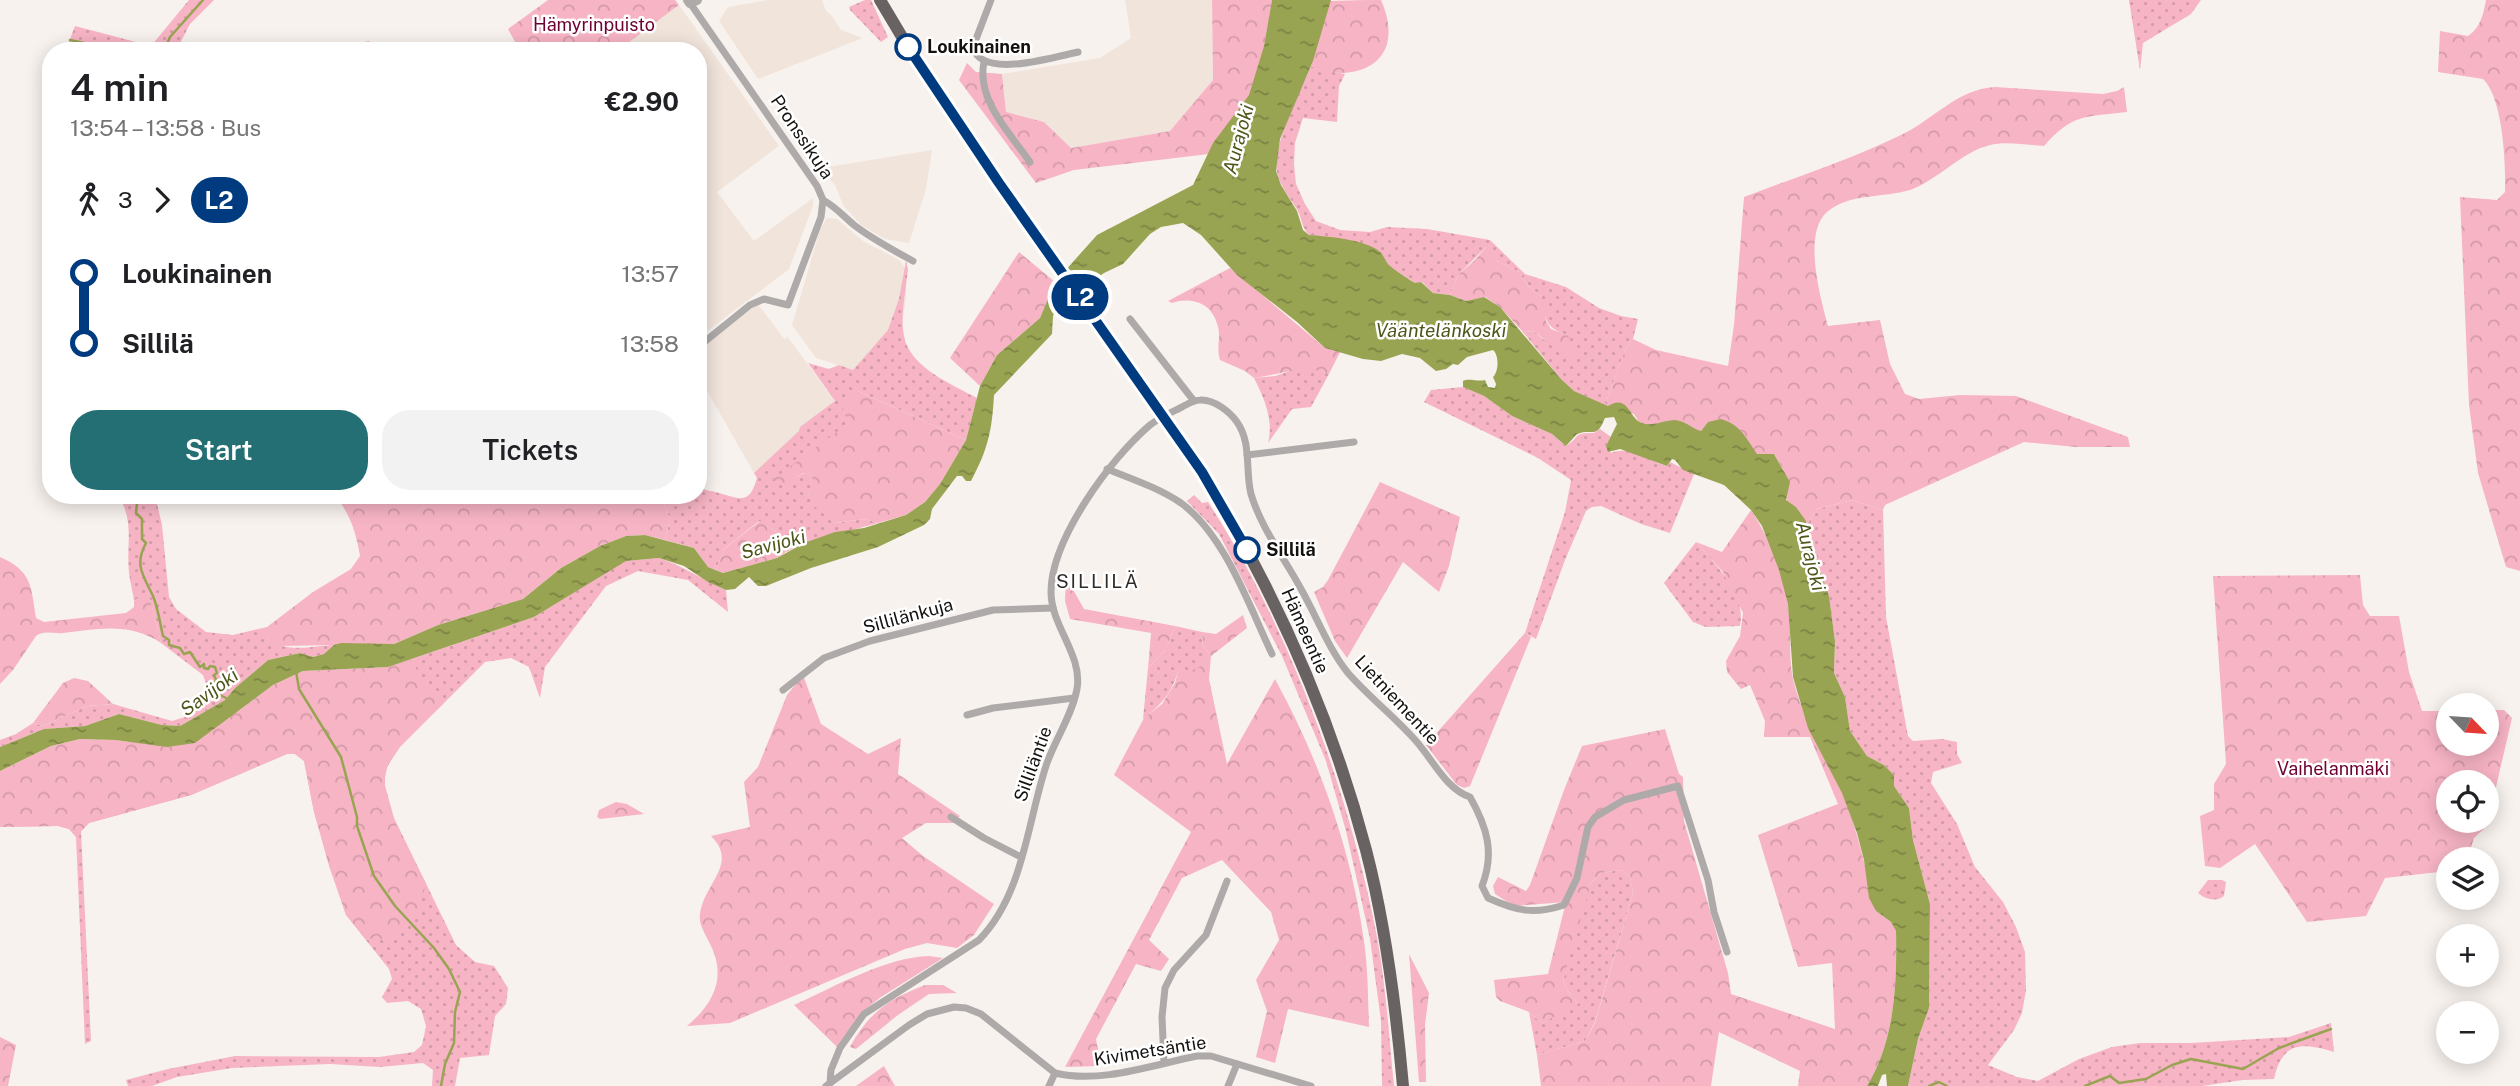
<!DOCTYPE html>
<meta charset="utf-8">
<style>
body{margin:0;font-family:"Public Sans",sans-serif;background:#f2f2f2;color:#202124;height:100vh;display:flex;flex-direction:column;font-size:26px;white-space:nowrap}
*{box-sizing:border-box;margin:0}
p{font-size:23px;color:#757577}
.icon{flex:none;width:38px;height:38px;fill:none;stroke:currentColor;stroke-width:2;stroke-linecap:round;stroke-linejoin:round}
.map{position:relative;flex:1;overflow:hidden}
.side{position:absolute;left:42px;top:42px;width:665px;height:462px;display:flex;flex-direction:column;background:#fff;border-radius:28px;box-shadow:0 4px 18px #0003}
.side>*{flex:none}
.badge{padding:0 14px;border-radius:23px;font-size:24px;line-height:46px}
.needle{width:46px;rotate:115deg}
.buttons{position:absolute;left:2436px;top:693px;display:grid;gap:14px}
.buttons a{display:grid;place-items:center;width:63px;height:63px;border-radius:50%;background:#fff;box-shadow:0 4px 18px #0003;font-size:35px}
.map>.badge{position:absolute;translate:-50% -50%;box-shadow:0 0 0 4px #fff}
.legs{display:flex;align-items:center;gap:10px;height:77px;padding:0 28px;font-size:23px}
.legs p{margin-inline-start:auto}
.headline{display:flex;align-items:center;justify-content:space-between;height:119px;padding:0 28px}
h1{font-size:38px;font-weight:600;line-height:52px}
.primary-button{display:flex;gap:14px;margin-top:auto;padding:14px 28px}
.primary-button a{flex:1;height:80px;border-radius:28px;background:#246f74;color:#fff;font-size:28px;font-weight:600;line-height:80px;text-align:center}
.primary-button a+a{background:#f2f2f2;color:#202124}
ul{padding:0 28px;list-style:none}
li{display:flex;align-items:center;gap:24px;height:70px;font-size:26px}
li i{display:grid;place-items:center;width:10px;height:100%;margin:0 9px;background:currentColor}
li i::after{content:'';width:18px;height:18px;margin:-9px;border:5px solid;border-radius:50%;background:#fff}
li p{margin-inline-start:auto}
li:first-child i{background:linear-gradient(#0000 50%,currentColor 0)}
li:last-child i{background:linear-gradient(currentColor 50%,#0000 0)}
.map>svg:first-child{display:block}
.built{fill:#f1e4db}
.grass{fill:url(#grass-dots)}
.forest{fill:url(#forest-crowns);fill-rule:evenodd}
.water{fill:url(#water-ripples)}
.lines{fill:none;stroke-linecap:round;stroke-linejoin:round}
.stream{stroke:#99a452;stroke-width:2.5}
.minor{stroke:#adaaa9;stroke-width:7}
.tertiary{stroke:#adaaa9;stroke-width:10}
.trunk{stroke:#686262;stroke-width:12}
.line-1-casing{stroke:#fff;stroke-width:16}
.line-1{stroke:#003b80;stroke-width:10}
.stop-1-dot{fill:#fff;stroke:#003b80;stroke-width:3.5}
.labels{text-anchor:middle;stroke-width:5;stroke-linejoin:round;paint-order:stroke}
.park-label{font-size:18px;fill:#6d0132;stroke:#fff}
.stop-label{font-size:18px;font-weight:bold;fill:#141210;stroke:#fff;text-anchor:start}
.street-label{font-size:18px;fill:#141210;stroke:#fff}
.water-label{font-size:19px;font-style:italic;fill:#4f561a;stroke:#fff}
.neighbourhood-label{font-size:19px;letter-spacing:2px;fill:#2f2b28;stroke:#fff}
</style>
<div class="map">
<svg width="2520" height="1086" viewBox="0 0 2520 1086">
<defs>
<pattern id="grass-dots" width="8" height="8" patternUnits="userSpaceOnUse" patternTransform="scale(1.75)"><rect width="8" height="8" fill="#f7b4c5"/><path d="M2 2h.1M6 6h.1" fill="none" stroke="#d39aa8" stroke-width="1.8" stroke-linecap="round"/></pattern>
<pattern id="forest-crowns" width="20" height="18" patternUnits="userSpaceOnUse" patternTransform="scale(1.75)"><rect width="20" height="18" fill="#f7b4c5"/><path d="M2 6a3 3 0 1 1 6 0M12 15a3 3 0 1 1 6 0" fill="none" stroke="#d39aa8"/></pattern>
<pattern id="water-ripples" width="26" height="14" patternUnits="userSpaceOnUse" patternTransform="scale(1.75)"><rect width="26" height="14" fill="#99a452"/><path d="M2 4q2-2 4 0t4 0M15 11q2-2 4 0t4 0" fill="none" stroke="#7c8443"/></pattern>
</defs>
<rect width="100%" height="100%" fill="#f8f2ee"/>
<g class="built">
<polygon points="768,0 822,0 826,11 832,16 841,30 863,38 758,79 719,21 728,7"/>
<polygon points="1125,0 1212,0 1213,80 1170,131 1071,148 1044,122 1006,113 1002,74 1100,58 1131,38"/>
<polygon points="679,5 779,146 717,192 754,241 813,198 813,206 789,269 698,338 698,51 617,51"/>
<polygon points="932,150 926,189 909,243 885,239 861,225 843,205 836,187 822,168"/>
<polygon points="827,218 837,219 863,241 899,260 906,269 906,299 900,334 915,390 816,358 792,325 820,230"/>
<polygon points="758,304 785,340 787,336 850,422 762,487 698,375 698,349"/>
</g>
<g class="grass">
<polygon points="189,0 214,0 190,24 176,51 88,51 67,47 75,26 151,46"/>
<polygon points="865,0 871,0 888,37 881,42 850,10 849,7"/>
<polygon points="2129,0 2201,0 2191,14 2143,43 2140,70"/>
<polygon points="369,41 377,51 327,51 328,50"/>
<path d="M1311,66l7,3 27,5 -6,12 -2,36 -34,-4 -8,25 -1,21 2,20 9,20 11,17 24,9 30,2 17,-5 40,2 63,11 35,34 41,13 33,21 22,8 17,3 -5,20 -8,11 -20,55 -31,-14 -13,-12 -38,-47 11,-1 10,9 23,-5c-25,-9 -20,-16 -26,-39l-13,-10 -9,-14 -22,-11 -11,-14 -27,27 -9,21 -17,-2 -11,-11 -7,1 -26,-17 -10,-15 -19,-8 -51,-8c-7,-7 -7,-15 -11,-24 -7,-12 -17,-23 -21,-38 -6,-26 23,-81 34,-107z"/>
<path d="M906,261l2,8c-2,21 -8,46 -4,67 5,31 49,49 73,62l-11,42 -108,-49 -8,31 -70,62 25,-11 9,3 -6,19 27,28 30,-4 13,4 -74,20 -18,9 -11,-21 -16,-10 -35,28 -8,21 -8,-3 -14,-19 -29,-8 5,-21 -9,-24h37v-17l1,8c6,5 9,4 16,6 22,5 34,16 42,-14l-3,-5 45,-42 1,-4 35,-26 -27,-38 21,6 10,-4 14,5 35,-40 11,-31z"/>
<path d="M1296,369h20l13,5 -18,33 -19,2 -24,34c6,-23 -4,-45 -14,-65l21,-2z"/>
<path d="M1463,387l21,9 28,20 40,18 14,12c16,-10 5,-13 28,-13l6,-4 11,8 -5,9 5,7c19,-8 37,8 56,13l3,-4 24,12 -24,59 -29,-9 -40,-18 -9,1 -6,4 -21,49 -29,79 -11,-6 40,-121 6,-32 -33,-22 -114,-56 7,-12z"/>
<path d="M118,495h37l7,30 7,72 7,12 30,23 27,3 34,-8v10c13,17 47,9 67,8l-9,9 -12,3 -13,-4 -32,7 -33,28 -10,12 -45,26 -18,-1 -43,-11 -34,12 -41,3 -44,18v-7l16,-6 17,-11 10,3 44,-20 26,-2 59,17 16,-5 20,-14 1,-10 -6,-17 -42,-32 -13,-51 -14,9c-1,-9 -4,-19 -5,-28 -3,-30 6,-51 -11,-78z"/>
<path d="M1194,495l8,8 6,-1c81,125 141,289 169,435 9,49 12,100 17,149h-12l-1,-65 -11,-82 -24,-108 -20,-70 -44,-105 -63,-122 -32,-33z"/>
<path d="M1852,500l31,10 3,107 22,119 5,5 29,-2 15,3v12l5,9 -29,9 -2,11 26,41 18,43 28,35 13,25 9,25 1,38 -4,23 -8,17 -26,35 29,12 21,4 41,-22 33,-12 28,-4h51l98,-6 42,-14 3,29c-33,-10 -52,-10 -60,27l-31,1 -41,6h-294l10,-47 11,-31 1,-104 -17,-64 -4,-32 -15,-22v-11l-10,-10 -17,-9 -17,-25 -5,-34 -11,-24 1,-32 -6,-45 -8,-23 -10,-18 -5,-19 1,-12 10,-15z"/>
<path d="M1696,542c20,22 51,54 44,84l-34,1 -13,-5 -29,-39z"/>
<path d="M659,558c25,8 43,22 67,32l2,22 -40,-32 -50,-9 -32,15 -61,81 -5,31 -11,-31 -18,-9 -26,4 -85,85 -13,20 -3,15 10,36 62,127 19,17 19,4 14,22 -2,16 -11,12 -6,39 -29,3 -5,28h-23l1,-16 -10,-7 -43,4 -50,-3 -98,4 -55,9 -25,9h-24l-2,-6 42,-11 67,-13 144,1 35,-5 8,-7 4,-19 -5,-17 -13,-8 -21,2 -5,-6 10,-18 -3,-10 -43,-54 -32,-103 -10,-51 -9,-7h-8l-96,41 -102,28 -8,8 10,210 -6,3 -9,-207 -7,-8 -11,-3 -58,1v-56l133,-29 255,-75 146,-50 91,-56z"/>
<path d="M1175,626l27,6 1,14 8,10 -14,14 -19,1c-6,22 -17,34 -35,48l5,-51 18,-19z"/>
<polygon points="1621,870 1630,877 1633,893 1595,1022 1585,1041 1537,1055 1529,1012 1542,1023 1578,1003 1569,993 1563,981 1583,905 1591,883 1601,873"/>
<path d="M2208,880h14l4,2 -2,14c-8,6 -18,4 -26,-3z"/>
</g>
<g class="forest">
<polygon points="548,0 675,0 679,5 617,51 520,51 508,29"/>
<path d="M1212,0h60c-5,29 -10,70 -23,96 -11,21 -31,36 -40,58l-135,16 -38,13 -77,-103 8,-17 9,9 26,2 4,38 38,10 27,26 99,-17 43,-51z"/>
<path d="M1366,0h15c6,14 10,29 6,44 -9,31 -52,35 -76,22l19,-65z"/>
<path d="M2486,0h34v571l-14,-4 -28,-94 -9,-68 -9,-208 37,3 8,-8c1,-28 -2,-94 -22,-113l-45,-7 2,-41 28,5c13,-9 15,-21 18,-36z"/>
<path d="M1995,87l108,7 14,-3 7,-4 3,25c-41,5 -54,1 -83,34 -17,-1 -38,-5 -54,-1 -27,6 -52,35 -80,45 -26,8 -61,3 -83,22 -25,22 -6,87 1,114l52,-6 10,44 15,30 14,5 41,-4 56,1 112,41 2,10h-54l-52,-5 -139,63 -2,5 -31,-10 -35,9 -10,15 -11,-17 -9,-4 -3,-32 -10,-17 -17,1 -49,-33 -7,9 -55,-6 -7,-3 -5,-8 -29,-9 20,-55 8,-11 23,11 72,16 6,-41 10,-128c52,-20 106,-37 157,-62 32,-15 56,-46 94,-48z"/>
<polygon points="1486,247 1489,248 1497,261 1519,272 1528,286 1541,296 1544,303 1546,321 1551,329 1567,335 1578,348 1574,357 1569,359 1564,356 1534,331 1523,332 1500,307 1485,297 1466,301 1450,295 1459,274 1475,260"/>
<polygon points="1019,252 1055,282 1040,318 997,355 980,386 950,358"/>
<path d="M1230,268l95,80 15,4 -11,22c-25,-11 -49,1 -75,4l-9,-7 -25,-11c-4,-14 1,-22 -2,-33 -5,-23 -25,-31 -46,-24l-4,-2z"/>
<polygon points="858,391 966,440 940,484 925,502 906,515 878,523 865,519 835,523 815,507 808,495 813,476 804,473 780,485 772,480 850,422 842,411 847,401"/>
<polygon points="1380,482 1460,517 1449,566 1439,592 1403,562 1347,658 1335,641 1314,592 1323,587 1328,580"/>
<path d="M335,495h326l9,24 -5,21 -20,-5 -19,1 -26,10 -39,22 -38,31 -85,26 -44,19 -113,2 -9,-3 -5,-6v-10l46,-35 38,-23 9,-13c-4,-24 -10,-42 -25,-61z"/>
<path d="M1751,510c18,27 31,62 37,94 4,25 0,51 5,75 10,41 32,75 49,113 16,38 24,79 34,119l15,11 5,9c1,53 -1,109 -29,155h-69l2,-15 -81,-39 -8,54h-170l-4,-31 48,-14 10,-18 38,-130 -3,-16 -9,-7 -20,3 -10,10 -28,98 6,12 10,11 -37,19 -13,-11 -29,-11 -4,-4 -2,-17 54,-6 18,-72 -52,4 -19,-12 -2,-8 5,-9 28,14 4,-6 34,-95 18,-44 83,-17 14,45 4,3 1,44 44,152 3,21 104,35 -3,-66 -34,4 -40,-132 80,-31 -28,-67h-46l1,-16 -15,-36 -9,4 -14,-17 -1,-11 14,-25 3,-23 -20,-41 -27,-30 26,10z"/>
<polygon points="760,521 775,531 786,552 777,558 723,573 716,570 724,549"/>
<path d="M0,557c32,14 31,29 36,61l8,4 82,-9 8,-6v-6l14,-10 13,52c-32,-21 -63,-14 -98,-10 -10,1 -19,-3 -27,3l-23,34 -13,14z"/>
<path d="M2360,575l3,30 7,11h29l10,56 13,39h26v33h39v-34h17l8,8 -25,108 -13,12 -7,21h-19v12l-63,7 -19,38 -59,6 -52,-78 -35,24 -15,-2 -5,-50 14,-6v-26l12,-20 -13,-188zM2448,782h39v39h-39z"/>
<polygon points="1066,577 1084,609 1175,626 1166,649 1148,668 1151,633 1070,619 1065,601"/>
<path d="M1243,615l4,13 -36,28 -2,23 18,85 48,-85c45,82 76,170 89,262 4,28 4,58 5,86l-81,-18 -13,54 -19,-6 11,-46 -11,-31 23,-40 -8,-28 -49,-52 -40,18 -33,62 20,19 -8,12 -25,-7 -40,75 5,27 -36,1 126,-235 -77,-57 30,-57 18,-14 13,-21 3,-12 19,-2 14,-13 -8,-10 -1,-14 14,2z"/>
<polygon points="1525,633 1531,637 1470,786 1464,788 1457,785 1426,745"/>
<path d="M409,659l34,45c-19,18 -47,39 -56,64 -11,31 25,87 39,115 -9,36 -18,61 -61,55l-19,-23 -17,-49 -15,-54 -10,-51 -9,-7h-8l-96,41 -102,28 -13,14 -7,-8 -11,-3 -58,1v-56l51,-25 29,-7 35,1 52,7 28,-4 78,-58 30,-14 85,-4z"/>
<path d="M803,675l18,49 47,30 33,-16 -3,36 62,42 -6,7h-28l-24,15 21,18 71,48 -20,31 -17,13 -30,-5 -22,6 -175,74 -43,3c27,-23 40,-49 23,-82 -4,-9 -12,-20 -10,-30 4,-31 39,-50 11,-78l39,-9 -6,-45 14,-15 29,-72z"/>
<polygon points="74,678 88,681 113,704 87,706 43,726 33,723 63,683"/>
<polygon points="616,802 627,804 644,814 600,819 597,817 599,810"/>
<polygon points="1409,954 1429,993 1425,1025 1426,1082 1419,1082"/>
<path d="M929,956l14,2 -62,39 -19,15 -25,35 -43,-42c40,-18 92,-48 135,-49z"/>
<path d="M925,985h18l14,8 -28,1 -31,21 -42,34 -6,-2c19,-35 39,-48 75,-62z"/>
<polygon points="0,1037 16,1045 8,1086 0,1086"/>
<polygon points="884,1066 895,1086 856,1086"/>
</g>
<path class="water" d="M1272,0h59l-18,61 -33,78 -4,32 5,14 16,26 6,19 6,5c17,1 57,5 70,16 4,3 6,9 9,13 2,3 22,16 27,19l6,-1 12,11 17,2 16,6 18,-4 16,10 61,72 13,12 34,15c21,-13 21,13 34,17 10,4 23,-3 33,-3 11,1 16,8 26,11l7,-9 13,-3c20,6 25,19 36,35h17l16,28 -4,18 10,7 10,14 5,34 10,18 8,23 6,45 -1,32 11,24 5,34 17,25 17,9 10,10v11l15,22 4,32 17,64 -1,104 -11,31 -10,47h-21l-1,-12 -4,1 -4,11h-11c28,-46 30,-102 29,-155l-5,-9 -15,-11 -7,-13 -5,-38 -7,-27 -15,-40 -34,-65 -15,-51 -5,-73 -9,-34 -17,-44 -11,-16 -27,-25 -41,-15 -8,-10 -3,-1 -5,7 -47,-17 -12,3 -2,-6 11,-22 -3,-7 -9,1c-9,22 -12,10 -28,16l-11,12 -14,-12 -40,-18 -28,-20 -21,-9v-6c6,-3 15,1 22,-1l3,7 7,1 1,-4 -3,-7c6,-6 6,-22 0,-27l-26,7 -9,8 -5,-1 -7,5 -10,2 -16,-13 -18,-4 -21,7 -18,-2 -38,-11 -28,-26 -60,-47 -36,-40 -18,-12 -22,4 -11,7 -27,30 -19,9 -46,32 -5,11 -1,18 -58,61c-2,36 -6,54 -23,86h-5l-4,-5h-5l-25,33 -2,10 -6,6 -46,22 -67,21 -45,18h-8l-9,-9 -14,12 -9,1 -18,-8 -24,-16 -25,-8 -33,3 -92,56 -146,50 -85,4 -30,14 -78,58 -28,4 -52,-7 -35,-1 -29,7 -51,25v-24l44,-18 41,-3 34,-12 43,11 18,1 45,-26 10,-12 33,-28 32,-7 13,4 11,-3 10,-9 7,-2 53,1 44,-19 85,-26 38,-31 39,-22 26,-10 19,-1 49,13 14,19 15,6 54,-15 27,-15 31,-11 29,-4 42,-13 19,-13 15,-18 26,-44 14,-54 17,-31 43,-37 15,-36 42,-47 96,-50 20,-42 36,-48 15,-49z"/>
<g class="lines">
<g class="stream">
<polyline points="70,40 122,51"/>
<polyline points="164,51 170,37 203,0"/>
<path d="M133,495l4,8 -1,10 6,6v20l4,4c-12,22 -3,32 7,53 5,12 7,27 10,40l6,4v5l11,3 4,6 6,-2 10,15 4,-3v4l4,1 2,-3 5,1 2,6 -3,2 2,5 -2,4 4,2 -4,6 16,8"/>
<polyline points="296,671 299,689 341,757 357,817 357,826 374,876 395,906 434,948 449,969 460,992 455,1012 454,1043 445,1064 441,1086"/>
<polyline points="1929,1086 1939,1082 1947,1086"/>
<polyline points="2085,1086 2110,1076 2119,1083 2146,1079 2172,1065 2191,1059 2243,1069 2279,1048 2331,1029"/>
</g>
<g class="minor">
<path d="M991,0l-18,47c8,33 81,10 105,5"/>
<path d="M690,3l127,183 6,14c13,7 20,16 31,25 18,14 39,25 59,36"/>
<path d="M984,62c-8,38 26,71 46,100"/>
<polyline points="1130,319 1194,401"/>
<polyline points="698,347 750,305 764,299 788,305 821,217 823,200"/>
<polyline points="1247,455 1354,442"/>
<path d="M1107,469c25,10 52,19 74,34 44,32 68,103 91,151"/>
<polyline points="783,690 824,658 870,641 993,610 1053,608"/>
<polyline points="967,715 993,708 1074,698"/>
<polyline points="951,817 984,838 1021,857"/>
<polyline points="1164,1063 1162,1017 1165,988 1174,970 1206,935 1227,881"/>
<path d="M830,1083l1,-13 9,-22 24,-34 115,-74c45,-46 48,-118 68,-177 9,-25 25,-48 30,-74 6,-34 -26,-63 -26,-97 0,-53 60,-134 99,-167 9,-7 20,-12 30,-17 6,-3 13,-8 20,-8 14,-1 30,12 37,22 15,21 8,49 14,72 10,34 34,65 50,95 16,28 27,59 47,84 21,24 47,44 68,68 17,19 30,48 54,56 17,30 25,56 12,89l6,12c29,13 46,17 76,7l13,-27 11,-51 7,-10 29,-17 54,-14 30,94 6,32 13,40"/>
<path d="M826,1086l83,-61 18,-11 27,-7 12,1 15,6 74,59c46,11 97,-8 142,-17h14l100,30"/>
<polyline points="1049,1086 1055,1073"/>
<polyline points="1228,1086 1237,1064"/>
</g>
<polyline class="tertiary" points="688,0 690,3 697,0"/>
<path class="trunk" d="M880,0l34,57 85,126 203,289c72,118 129,245 164,378 20,77 30,157 37,236"/>
</g>
<g class="lines">
<g class="line-1-casing">
<polyline id="line-1" points="908,47 999,183 1202,472 1247,550"/>
</g>
<use href="#line-1" class="line-1"/>
</g>
<g class="stop-1-dot">
<circle cx="908" cy="47" r="12"/>
<circle cx="1247" cy="550" r="12"/>
</g>
<g class="labels">
<g class="park-label">
<text x="594" y="31">Hämyrinpuisto</text>
<text x="2333" y="775">Vaihelanmäki</text>
</g>
<g class="stop-label">
<text x="927" y="53">Loukinainen</text>
<text x="1266" y="556">Sillilä</text>
</g>
<g class="street-label">
<text transform="translate(802 137) rotate(56)" y="6">Pronssikuja</text>
<text transform="translate(908 616) rotate(-15)" y="6">Sillilänkuja</text>
<text transform="translate(1305 631) rotate(66)" y="6">Hämeentie</text>
<text transform="translate(1397 700) rotate(47)" y="6">Lietniementie</text>
<text transform="translate(1033 764) rotate(-70)" y="6">Silliläntie</text>
<text transform="translate(1150 1051) rotate(-9)" y="6">Kivimetsäntie</text>
</g>
<g class="water-label">
<text transform="translate(1238 139) rotate(-75)" y="7">Aurajoki</text>
<text x="1441" y="337">Vääntelänkoski</text>
<text transform="translate(773 544) rotate(-15)" y="7">Savijoki</text>
<text transform="translate(1811 556) rotate(76)" y="7">Aurajoki</text>
<text transform="translate(209 692) rotate(-36)" y="7">Savijoki</text>
</g>
<g class="neighbourhood-label">
<text x="1098" y="588">SILLILÄ</text>
</g>
</g>
</svg>
<div class="buttons">
<a><svg class="needle" viewBox="-14 -14 28 28"><path d="M0-13l5 13h-10z" fill="#e53935"/><path d="M0 13l5-13h-10z" fill="#757577"/></svg></a>
<a><svg class="icon" aria-label="locate" viewBox="0 0 24 24"><circle cx="12" cy="12" r="6"/><path d="M12 2v4M12 18v4M2 12h4M18 12h4"/></svg></a>
<a><svg class="icon" aria-label="layers" viewBox="0 0 24 24"><path d="M12 4l9 5-9 5-9-5zM3 14l9 5 9-5"/></svg></a>
<a>+</a>
<a>−</a>
</div>
<b class="badge" style="left:1080px;top:297px;background:#003b80;color:#fff">L2</b>
<section class="side">
<div class="headline"><div><h1>4 min</h1><p>13:54 – 13:58 · Bus</p></div><b>€2.90</b></div>
<div class="legs"><svg class="icon" aria-label="walk" viewBox="0 0 24 24"><circle cx="13" cy="4" r="2"/><path d="M13 8l-2 6 4 7M11 14l-3 7M7 12l3-4h3l4 4"/></svg>3<svg class="icon" aria-label="forward" viewBox="0 0 24 24"><path d="M9 5l7 7-7 7"/></svg><b class="badge" style="background:#003b80;color:#fff">L2</b></div>
<ul>
<li><i style="color:#003b80"></i><b>Loukinainen</b><p>13:57</p></li>
<li><i style="color:#003b80"></i><b>Sillilä</b><p>13:58</p></li>
</ul>
<div class="primary-button"><a>Start</a><a>Tickets</a></div>
</section>
</div>
